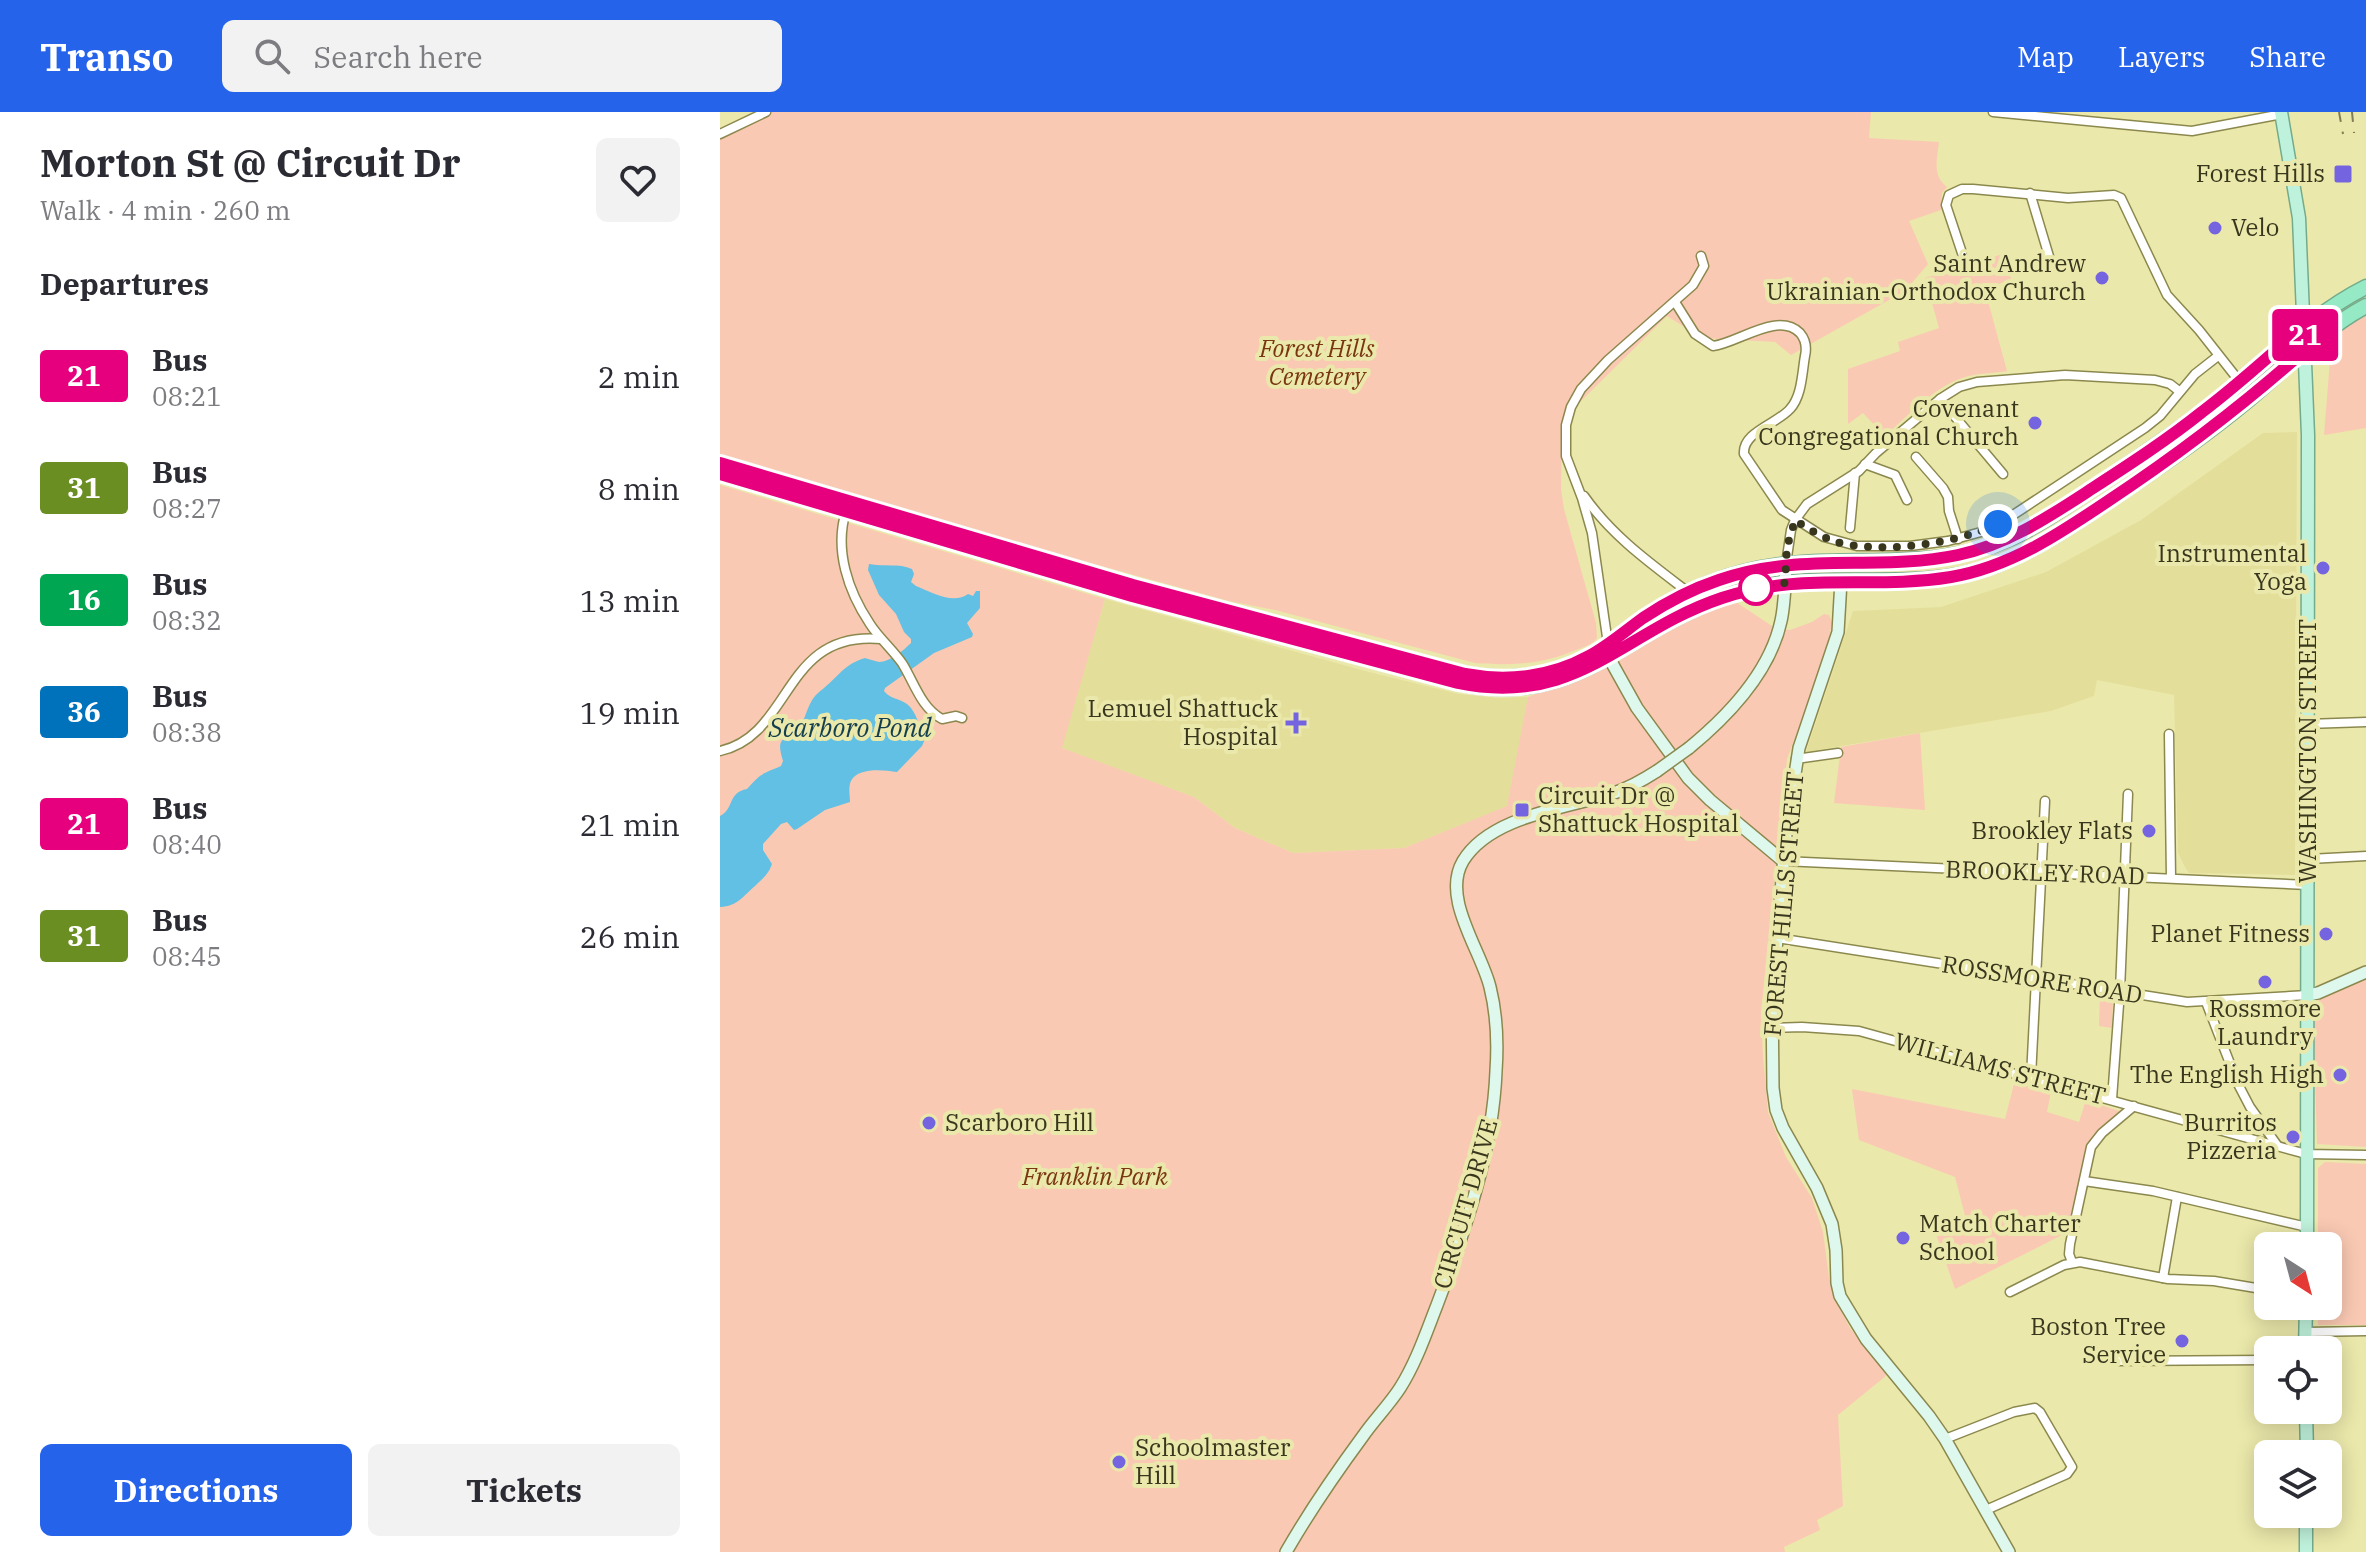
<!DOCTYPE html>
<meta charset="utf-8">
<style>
body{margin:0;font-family:"IBM Plex Serif",serif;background:#f2f2f3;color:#2b2b33;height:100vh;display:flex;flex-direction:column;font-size:30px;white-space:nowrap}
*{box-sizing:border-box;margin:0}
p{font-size:26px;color:#7c7c81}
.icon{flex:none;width:44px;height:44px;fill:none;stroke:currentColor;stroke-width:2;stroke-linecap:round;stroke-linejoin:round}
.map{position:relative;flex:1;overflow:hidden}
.sheet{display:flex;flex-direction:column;background:#fff;width:720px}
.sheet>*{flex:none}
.badge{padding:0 16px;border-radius:6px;font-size:28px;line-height:52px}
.needle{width:52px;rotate:144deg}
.tools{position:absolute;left:1534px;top:1120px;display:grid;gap:16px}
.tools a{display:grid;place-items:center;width:88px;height:88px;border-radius:12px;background:#fff;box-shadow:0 4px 20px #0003;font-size:40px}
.you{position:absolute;width:40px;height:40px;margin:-20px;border:6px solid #fff;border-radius:50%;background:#1a73e8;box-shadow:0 0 0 12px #1a73e833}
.map>.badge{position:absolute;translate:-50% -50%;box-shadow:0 0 0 4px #fff}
h2{padding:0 40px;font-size:30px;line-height:72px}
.round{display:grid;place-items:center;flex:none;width:84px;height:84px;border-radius:12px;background:#f2f2f3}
.overview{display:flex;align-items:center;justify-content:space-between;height:136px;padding:0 40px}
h1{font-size:38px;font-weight:700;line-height:60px}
.cta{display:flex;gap:16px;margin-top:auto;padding:16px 40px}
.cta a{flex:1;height:92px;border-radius:12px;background:#2563eb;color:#fff;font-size:32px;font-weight:700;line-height:92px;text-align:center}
.cta a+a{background:#f2f2f3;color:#2b2b33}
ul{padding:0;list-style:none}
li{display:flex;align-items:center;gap:24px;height:112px;padding:0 40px}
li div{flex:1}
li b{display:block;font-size:30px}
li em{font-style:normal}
li .badge{min-width:88px;font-weight:700;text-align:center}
header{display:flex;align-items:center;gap:48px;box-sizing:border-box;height:112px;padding:0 40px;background:#2563eb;color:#fff}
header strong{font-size:38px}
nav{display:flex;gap:44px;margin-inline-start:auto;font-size:28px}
.search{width:560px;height:72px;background:#f2f2f3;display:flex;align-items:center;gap:20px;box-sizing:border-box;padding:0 28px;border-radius:12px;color:#7c7c81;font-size:30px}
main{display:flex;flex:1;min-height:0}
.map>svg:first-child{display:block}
.built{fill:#e3df9a}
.green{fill:#fac9b3}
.water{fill:#61c0e4}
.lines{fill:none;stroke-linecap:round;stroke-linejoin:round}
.street-casing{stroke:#8b884e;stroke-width:11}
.secondary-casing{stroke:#8b884e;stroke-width:14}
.primary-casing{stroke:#74ab8b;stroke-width:15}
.highway-casing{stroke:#74ab8b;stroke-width:17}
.street{stroke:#fff;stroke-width:8}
.secondary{stroke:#dff8ee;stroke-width:11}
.primary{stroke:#bff2dc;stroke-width:12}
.highway{stroke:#95e9c5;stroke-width:14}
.rail{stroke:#7f7d56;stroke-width:2;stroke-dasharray:10 10;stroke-linecap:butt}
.secondary-bridge-casing{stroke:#8b884e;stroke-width:14;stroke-linecap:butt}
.secondary-bridge{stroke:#dff8ee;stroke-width:11}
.line-casing{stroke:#fff;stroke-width:18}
.line{stroke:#e6007e;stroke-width:12}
.walk{stroke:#38371e;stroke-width:8;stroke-dasharray:0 14.4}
.poi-dot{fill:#7564df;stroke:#ebe8ab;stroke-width:3}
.stop-dot{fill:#fff;stroke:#e6007e;stroke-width:4}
.labels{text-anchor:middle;stroke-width:8;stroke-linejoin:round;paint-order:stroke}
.poi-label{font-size:24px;fill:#38371e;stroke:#ebe8ab;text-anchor:end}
.park-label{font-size:24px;font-style:italic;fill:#7a3611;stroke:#ebe8ab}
.street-label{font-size:24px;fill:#38371e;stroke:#ebe8ab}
.water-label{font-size:26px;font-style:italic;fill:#143e4e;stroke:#ebe8ab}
</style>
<header>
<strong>Transo</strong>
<div class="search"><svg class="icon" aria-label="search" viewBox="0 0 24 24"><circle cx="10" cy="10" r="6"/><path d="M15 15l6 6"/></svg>Search here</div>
<nav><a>Map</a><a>Layers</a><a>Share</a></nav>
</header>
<main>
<section class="sheet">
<div class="overview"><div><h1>Morton St @ Circuit Dr</h1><p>Walk · 4 min · 260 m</p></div><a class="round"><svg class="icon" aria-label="heart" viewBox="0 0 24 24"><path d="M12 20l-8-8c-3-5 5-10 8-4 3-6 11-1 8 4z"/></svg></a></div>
<h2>Departures</h2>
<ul>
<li><span class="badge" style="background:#e6007e;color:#fff">21</span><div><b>Bus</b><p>08:21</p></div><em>2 min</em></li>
<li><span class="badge" style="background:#6b8e23;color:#fff">31</span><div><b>Bus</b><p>08:27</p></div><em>8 min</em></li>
<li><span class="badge" style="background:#00a651;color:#fff">16</span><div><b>Bus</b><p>08:32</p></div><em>13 min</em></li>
<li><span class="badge" style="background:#0072bc;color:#fff">36</span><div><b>Bus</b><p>08:38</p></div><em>19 min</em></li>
<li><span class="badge" style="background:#e6007e;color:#fff">21</span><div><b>Bus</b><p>08:40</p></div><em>21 min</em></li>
<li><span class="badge" style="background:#6b8e23;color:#fff">31</span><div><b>Bus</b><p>08:45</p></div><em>26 min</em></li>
</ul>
<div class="cta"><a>Directions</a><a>Tickets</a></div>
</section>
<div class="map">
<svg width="1646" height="1440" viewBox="0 0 1646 1440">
<rect width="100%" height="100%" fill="#ebe8ab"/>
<g class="built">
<polygon points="1577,320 1575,763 1469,761 1465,755 1458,741 1454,583 1377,568 1374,584 1331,599 1086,640 1133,499 1221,495 1326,460 1421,408 1543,321"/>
<polygon points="385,487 649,560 739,582 778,586 808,585 788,694 684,736 573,741 515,716 474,685 341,636"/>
</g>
<g class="green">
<path d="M43,0h1108l-2,26 70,4c-2,17 -7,34 8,45l-5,6 -1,17 -32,11 19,43 -23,27 -114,64 -16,-13 -73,-4 -35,-22 -88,87 -17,26 -1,60 3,20 32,114 1,15c-5,7 -13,9 -21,12 -33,14 -65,16 -101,13l-200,-53 -46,-9 -256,-70 -253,-77v-325z"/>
<path d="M1283,142l8,25 -26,11 22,81c-12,2 -26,2 -38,5 -33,8 -60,39 -84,60l-22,-23 -15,11v-55l52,-18 -2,-9 41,-14 -14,-50z"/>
<polygon points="1646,201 1646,316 1604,323 1610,248 1623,244 1610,225"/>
<polygon points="0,373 385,487 342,636 474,685 515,716 573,741 684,736 787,694 808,585 880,555 962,508 1003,490 1016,490 1055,516 1070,518 1092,510 1104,502 1109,503 1112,511 1105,546 1067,647 1041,901 1043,944 1048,1000 1066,1045 1092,1086 1103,1120 1109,1166 1115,1187 1130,1216 1167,1263 1118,1303 1123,1394 1097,1408 1100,1418 1064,1435 1065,1440 0,1440"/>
<polygon points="1200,621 1205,698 1114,691 1121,635"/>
<polygon points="1646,864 1646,1035 1597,1032 1593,895 1601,885"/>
<polygon points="1380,883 1393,886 1392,916 1379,914"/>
<polygon points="1295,968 1331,980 1327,1000 1359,1010 1366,988 1402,1000 1366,1046 1346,1121 1235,1177 1216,1122 1247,1111 1235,1065 1139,1028 1132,977 1285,1007"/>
<polygon points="1605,1050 1646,1052 1646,1213 1598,1213 1598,1194 1608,1194 1608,1134 1598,1134 1598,1056"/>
</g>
<path class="water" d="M149,452c14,3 30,-1 43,5l2,5 -3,8 5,4c15,6 37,19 52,8l5,2 3,-5h4v17l-13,15 6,11 -1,3 -38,16 -49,35 -1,3c6,8 14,7 23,13 10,8 12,23 18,35l-3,7 -25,26c-13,-2 -39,-5 -46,9 -3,6 -1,15 -1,21l-25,8 -28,19 -3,1 -7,-8 -6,2 -18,20v6l9,14c-4,11 -9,14 -17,22 -13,11 -17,20 -35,21v-91c15,-8 7,-23 27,-27 14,-16 15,-15 34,-23l2,-5c-9,-28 5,-19 17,-35 5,-7 7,-17 11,-24 4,-7 7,-9 13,-14 16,-13 19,-23 41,-30 4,1 9,3 14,4 11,0 25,-12 32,-19v-4l-7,-7 -8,-18 -17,-19 -11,-25z"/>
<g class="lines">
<g class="street-casing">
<g id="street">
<polyline points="1273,0 1472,19 1562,2"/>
<polyline points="0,22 46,0"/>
<polyline points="1310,81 1331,151"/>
<polyline points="1245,150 1226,93 1229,83 1242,77 1253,77 1348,86 1394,83 1401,86 1447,183 1479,218 1520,270"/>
<path d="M955,190l20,32 18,12c25,-3 65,-35 87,-13 6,7 7,14 5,23 -3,17 -3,40 -15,53 -13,15 -48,23 -46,45l38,56 42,27 33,9h53l38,-5 33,-9 23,-11 141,-93 15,-12 35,-42 23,-18"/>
<polyline points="1220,287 1283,362"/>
<polyline points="1196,345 1223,376 1228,385 1229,399 1238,427"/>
<polyline points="1145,352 1175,363 1187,388"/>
<path d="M864,384c28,40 66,67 104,96"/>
<path d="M126,399c-12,39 2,80 24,113 9,14 22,25 32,39 12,19 19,45 40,56l14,-3 6,2"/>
<polyline points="1130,416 1135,361"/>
<polyline points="1066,452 1071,418 1075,408 1087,392 1139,359 1156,341 1220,287 1239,275 1257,270 1345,263 1435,268 1450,272 1459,279"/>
<polyline points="888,532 872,421 862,386 846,344 846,313 851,295 861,277 888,248 973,173 984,154 981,144"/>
<polyline points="1587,612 1646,610"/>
<polyline points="1449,622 1451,766"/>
<path d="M0,639c73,-16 62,-121 161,-112"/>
<polyline points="1076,647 1118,641"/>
<polyline points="1589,747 1646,744"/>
<polyline points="1063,749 1588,773"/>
<polyline points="1057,826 1467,890 1588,883"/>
<polyline points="1486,890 1518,972 1530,995 1557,1033"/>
<polyline points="1052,916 1082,915 1139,919 1586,1042 1646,1043"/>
<polyline points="1311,965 1325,689"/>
<polyline points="1392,987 1400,879 1408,682"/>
<polyline points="1364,1069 1433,1079 1587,1115"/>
<polyline points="1352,1150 1349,1142 1350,1132 1371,1035 1382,1021 1414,994"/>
<polyline points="1443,1166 1457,1085"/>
<polyline points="1290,1180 1344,1153 1360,1150 1448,1167 1494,1169 1548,1178"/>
<polyline points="1586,1220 1646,1219"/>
<polyline points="1392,1249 1548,1248"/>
<polyline points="1225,1327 1294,1300 1315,1296 1320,1300 1352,1355 1347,1362 1266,1398"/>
</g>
</g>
<g class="secondary-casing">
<g id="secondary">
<polyline points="1121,469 1118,520 1079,636 1066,721 1052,886 1053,976 1056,998 1063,1016 1097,1076 1112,1112 1116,1138 1117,1171 1120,1184 1146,1227 1209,1304 1225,1327 1289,1440"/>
<polyline points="888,536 893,553 917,596 968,666 990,688 1063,749"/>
<path d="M969,636c39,-32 81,-76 92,-127 4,-18 4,-38 5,-57"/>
<polyline points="1588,883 1598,881 1646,860"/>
<path d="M566,1440c23,-40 49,-78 77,-116 11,-16 26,-31 37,-48 16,-25 26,-55 37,-83 28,-74 56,-154 59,-234 2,-29 1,-56 -6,-84 -9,-37 -49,-89 -27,-126 27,-45 104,-53 151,-68 15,-5 29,-13 43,-22"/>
</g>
</g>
<g class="primary-casing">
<g id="primary">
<polyline points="1561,0 1579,106 1588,323 1587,1134"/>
<polyline points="1585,1238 1586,1194"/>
<polyline points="1586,1298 1587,1342"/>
<polyline points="1586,1440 1586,1402"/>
</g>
</g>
<g class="highway-casing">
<g id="highway">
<path d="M0,351l413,122 332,89c42,8 86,3 124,-18 17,-9 33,-23 49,-34 22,-16 45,-28 69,-38 30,-12 62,-19 95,-21 71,-5 141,6 209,-25 31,-14 59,-35 87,-53 49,-33 98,-66 143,-103 40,-34 77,-71 125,-95"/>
<path d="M0,362l412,122 326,87c115,25 162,-47 258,-83 26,-10 54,-16 82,-18 66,-5 134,7 198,-17 42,-16 78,-41 115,-66 47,-31 94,-63 137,-99 39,-32 73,-70 118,-94"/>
</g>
</g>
<use href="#street" class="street"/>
<use href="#secondary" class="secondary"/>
<use href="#primary" class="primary"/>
<use href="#highway" class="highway"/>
<g class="rail">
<polyline points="1619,0 1623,22"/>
<polyline points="1632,0 1634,21"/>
</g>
<g class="secondary-bridge-casing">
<polyline id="secondary-bridge" points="937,659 969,636"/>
</g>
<use href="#secondary-bridge" class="secondary-bridge"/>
</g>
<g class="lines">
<g class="line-casing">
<path id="line" d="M0,351l413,122 332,89c42,8 86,3 124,-18 19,-10 36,-25 54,-38 24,-16 49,-29 76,-38 82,-29 158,-8 239,-25 51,-11 92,-39 135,-67 37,-24 74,-48 109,-76 36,-27 68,-57 102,-86l1,24c-64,57 -126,104 -197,151 -49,33 -98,66 -157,76 -79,13 -149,-6 -229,21 -99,33 -145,110 -264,85l-326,-87 -412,-122"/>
</g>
<use href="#line" class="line"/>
<path class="walk" d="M1036,476l29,-5 2,-36 8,-27c12,8 25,16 38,21 46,14 122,3 165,-17"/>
</g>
<g class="poi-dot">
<rect x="1613" y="52" width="20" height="20" rx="4"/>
<circle cx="1495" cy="116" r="8"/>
<circle cx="1382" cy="166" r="8"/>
<circle cx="1315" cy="311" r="8"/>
<circle cx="1603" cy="456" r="8"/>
<path d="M572 599h8v8h8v8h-8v8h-8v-8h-8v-8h8z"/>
<rect x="794" y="690" width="16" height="16" rx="4"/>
<circle cx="1429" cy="719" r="8"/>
<circle cx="1606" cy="822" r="8"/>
<circle cx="1545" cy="870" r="8"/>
<circle cx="1620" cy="963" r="8"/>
<circle cx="209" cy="1011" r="8"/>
<circle cx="1573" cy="1025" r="8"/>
<circle cx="1183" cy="1126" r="8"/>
<circle cx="1462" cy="1229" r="8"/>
<circle cx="399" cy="1350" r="8"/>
</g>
<circle class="stop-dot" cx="1036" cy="476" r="16"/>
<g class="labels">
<g class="poi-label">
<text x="1605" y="70">Forest Hills</text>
<text x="1511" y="124" text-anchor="start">Velo</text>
<text x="1366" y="160">Saint Andrew<tspan x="1366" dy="28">Ukrainian-Orthodox Church</tspan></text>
<text x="1299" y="305">Covenant<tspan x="1299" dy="28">Congregational Church</tspan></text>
<text x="1587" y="450">Instrumental<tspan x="1587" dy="28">Yoga</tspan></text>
<text x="558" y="605">Lemuel Shattuck<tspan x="558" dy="28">Hospital</tspan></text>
<text x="818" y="692" text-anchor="start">Circuit Dr @<tspan x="818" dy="28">Shattuck Hospital</tspan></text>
<text x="1413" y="727">Brookley Flats</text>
<text x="1590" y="830">Planet Fitness</text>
<text x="1545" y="905" text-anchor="middle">Rossmore<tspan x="1545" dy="28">Laundry</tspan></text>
<text x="1604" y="971">The English High</text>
<text x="225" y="1019" text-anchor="start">Scarboro Hill</text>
<text x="1557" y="1019">Burritos<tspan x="1557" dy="28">Pizzeria</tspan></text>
<text x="1199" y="1120" text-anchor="start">Match Charter<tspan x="1199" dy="28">School</tspan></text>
<text x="1446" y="1223">Boston Tree<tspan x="1446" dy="28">Service</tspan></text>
<text x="415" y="1344" text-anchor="start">Schoolmaster<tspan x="415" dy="28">Hill</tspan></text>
</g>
<g class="park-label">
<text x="597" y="245">Forest Hills<tspan x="597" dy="28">Cemetery</tspan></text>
<text x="375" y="1073">Franklin Park</text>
</g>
<g class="street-label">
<text transform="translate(1588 639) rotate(-90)" y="8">WASHINGTON STREET</text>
<text transform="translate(1325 761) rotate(2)" y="8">BROOKLEY ROAD</text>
<text transform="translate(1064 792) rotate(-85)" y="8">FOREST HILLS STREET</text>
<text transform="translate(1322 868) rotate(9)" y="8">ROSSMORE ROAD</text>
<text transform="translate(1280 957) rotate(15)" y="8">WILLIAMS STREET</text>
<text transform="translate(746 1092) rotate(-74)" y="8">CIRCUIT DRIVE</text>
</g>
<g class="water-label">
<text x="130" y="625">Scarboro Pond</text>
</g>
</g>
</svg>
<div class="tools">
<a><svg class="needle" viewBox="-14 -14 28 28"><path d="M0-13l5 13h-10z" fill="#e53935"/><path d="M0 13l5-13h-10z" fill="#7c7c81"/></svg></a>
<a><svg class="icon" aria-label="locate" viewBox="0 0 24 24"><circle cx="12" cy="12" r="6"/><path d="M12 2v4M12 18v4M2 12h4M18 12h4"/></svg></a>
<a><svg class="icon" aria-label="layers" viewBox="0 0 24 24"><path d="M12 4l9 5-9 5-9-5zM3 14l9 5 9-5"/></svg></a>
</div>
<div class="you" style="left:1278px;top:412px"></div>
<b class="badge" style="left:1585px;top:223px;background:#e6007e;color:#fff">21</b>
</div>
</main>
